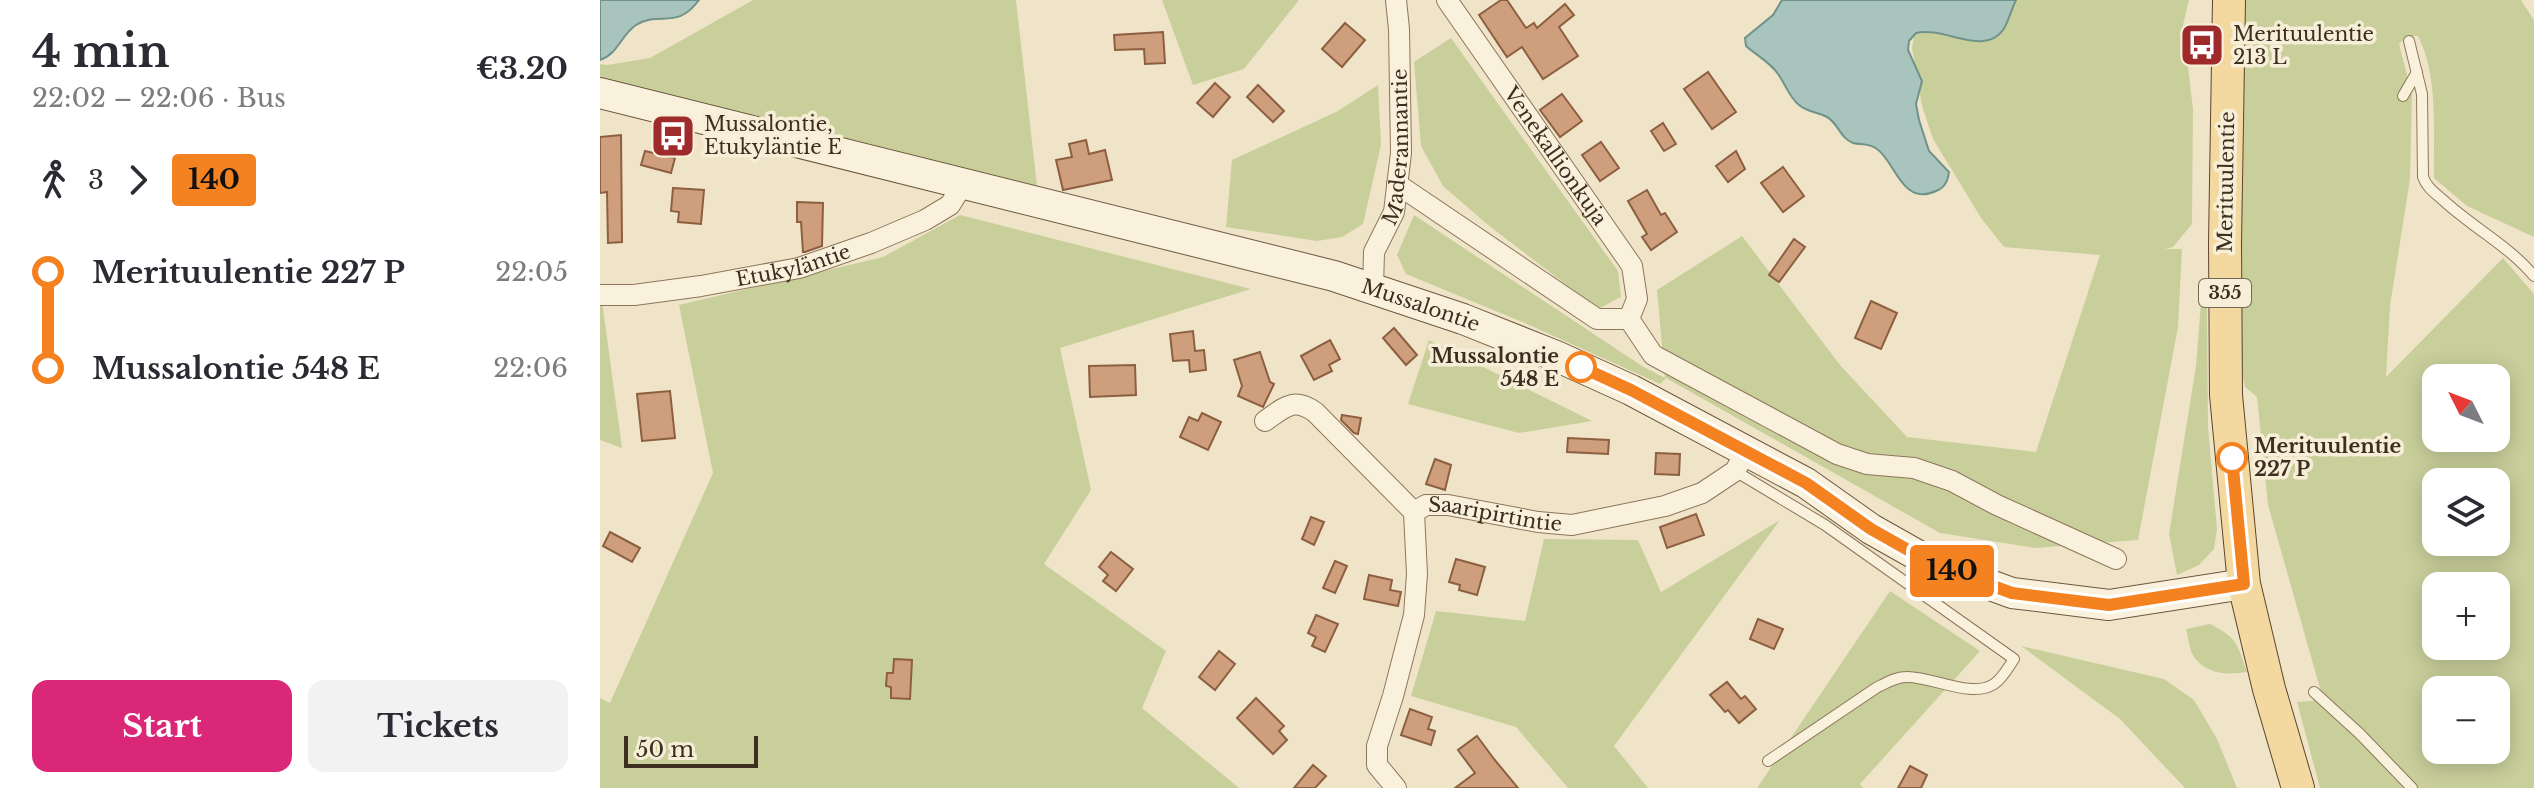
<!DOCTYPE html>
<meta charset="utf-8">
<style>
body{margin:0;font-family:"Libre Baskerville",serif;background:#f2f2f3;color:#2b2b33;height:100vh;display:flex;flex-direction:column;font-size:30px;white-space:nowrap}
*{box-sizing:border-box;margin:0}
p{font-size:26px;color:#7c7c81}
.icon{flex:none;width:44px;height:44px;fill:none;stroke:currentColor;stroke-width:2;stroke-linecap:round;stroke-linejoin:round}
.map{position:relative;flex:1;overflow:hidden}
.panel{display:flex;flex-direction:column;background:#fff;width:600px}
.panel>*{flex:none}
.badge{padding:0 16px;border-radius:6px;font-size:28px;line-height:52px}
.needle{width:52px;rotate:312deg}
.tools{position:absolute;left:1822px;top:364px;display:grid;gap:16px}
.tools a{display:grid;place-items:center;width:88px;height:88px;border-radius:16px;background:#fff;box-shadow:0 4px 20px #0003;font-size:40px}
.scale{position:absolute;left:24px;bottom:20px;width:134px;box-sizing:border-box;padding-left:8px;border:4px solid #3d2e20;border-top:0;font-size:22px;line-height:28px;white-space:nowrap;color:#3d2e20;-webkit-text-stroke:6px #f7eed8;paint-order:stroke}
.map>.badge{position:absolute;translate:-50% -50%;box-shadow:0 0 0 4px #fff}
.legs{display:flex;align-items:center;gap:12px;height:88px;padding:0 32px;font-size:26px}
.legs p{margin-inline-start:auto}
.headline{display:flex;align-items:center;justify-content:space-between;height:136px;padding:0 32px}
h1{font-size:44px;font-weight:800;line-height:60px}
.primary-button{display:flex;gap:16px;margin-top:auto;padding:16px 32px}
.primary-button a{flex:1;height:92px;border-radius:16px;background:#db2777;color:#fff;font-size:32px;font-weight:800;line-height:92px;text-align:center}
.primary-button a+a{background:#f2f2f3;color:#2b2b33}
ul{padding:0 32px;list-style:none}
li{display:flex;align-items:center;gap:28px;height:96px;font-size:30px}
li i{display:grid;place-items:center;width:12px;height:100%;margin:0 10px;background:currentColor}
li i::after{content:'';width:20px;height:20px;margin:-10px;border:6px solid;border-radius:50%;background:#fff}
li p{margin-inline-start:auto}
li:first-child i{background:linear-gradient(#0000 50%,currentColor 0)}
li:last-child i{background:linear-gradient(currentColor 50%,#0000 0)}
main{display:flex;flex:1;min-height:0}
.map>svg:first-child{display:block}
.green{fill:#c9cf9b;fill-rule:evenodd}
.water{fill:#a9c4bc;stroke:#6f938a;stroke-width:2}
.building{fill:#cf9f7d;stroke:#8d5f41;stroke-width:2}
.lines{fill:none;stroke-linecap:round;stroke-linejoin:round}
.lane-casing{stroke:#8d765c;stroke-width:12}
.street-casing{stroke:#8d765c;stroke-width:22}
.secondary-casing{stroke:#6f573f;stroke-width:32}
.primary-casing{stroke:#5b4430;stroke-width:34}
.lane{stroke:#faf1dc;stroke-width:10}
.street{stroke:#faf1dc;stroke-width:20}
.secondary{stroke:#faf1dc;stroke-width:30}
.primary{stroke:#f3d9a0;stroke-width:32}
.line-1-casing{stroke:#fff;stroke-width:18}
.line-1{stroke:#f58220;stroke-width:12}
.stop-1-dot{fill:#fff;stroke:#f58220;stroke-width:4}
.labels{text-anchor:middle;stroke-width:7;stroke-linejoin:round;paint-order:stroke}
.shield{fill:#f7eed8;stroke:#756857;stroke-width:2}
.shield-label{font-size:18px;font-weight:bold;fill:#3d2e20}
.poi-label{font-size:20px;fill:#3d2e20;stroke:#f7eed8;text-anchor:start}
.street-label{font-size:20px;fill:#3d2e20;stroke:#f7eed8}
.stop-label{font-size:20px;font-weight:bold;fill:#3d2e20;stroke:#f7eed8;text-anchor:end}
</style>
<main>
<section class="panel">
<div class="headline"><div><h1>4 min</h1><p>22:02 – 22:06 · Bus</p></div><b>€3.20</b></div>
<div class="legs"><svg class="icon" aria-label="walk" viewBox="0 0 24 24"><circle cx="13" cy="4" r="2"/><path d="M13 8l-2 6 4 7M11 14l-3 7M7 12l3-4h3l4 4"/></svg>3<svg class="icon" aria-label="forward" viewBox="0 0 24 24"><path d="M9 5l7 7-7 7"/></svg><b class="badge" style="background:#f58220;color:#111">140</b></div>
<ul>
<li><i style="color:#f58220"></i><b>Merituulentie 227 P</b><p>22:05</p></li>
<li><i style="color:#f58220"></i><b>Mussalontie 548 E</b><p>22:06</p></li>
</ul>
<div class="primary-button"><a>Start</a><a>Tickets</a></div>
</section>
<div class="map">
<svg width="1934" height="788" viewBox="0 0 1934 788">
<rect width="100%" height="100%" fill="#f0e4c8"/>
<g class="green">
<polygon points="153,0 416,0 437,186 0,78 0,64 7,65 50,58"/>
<polygon points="562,0 699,0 644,69 593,85"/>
<polygon points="1320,0 1589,0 1583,25 1593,109 1592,224 1573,247 1565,249 1582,249 1578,327 1538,540 1436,548 1340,533 1066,378 1060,384 927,324 806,274 797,255 814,215 1042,366 1065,378 1057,290 1142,236 1240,365 1307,437 1436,452 1500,255 1404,247 1381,218 1333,139 1322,106 1312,48"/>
<path d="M1643,0h278l13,20v217l-67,-31 -33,-28c-1,-46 5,-100 -16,-142h-11l-8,8 13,50 -2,85 -20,127 -4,71 117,-119 31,36v494h-214l-23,-86 16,-1 8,-9 -53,-187 -11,-108 -12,-10 -7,-34zM1836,378h60v60h-60zM1836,482h60v60h-60zM1836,586h60v60h-60zM1836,690h60v60h-60z"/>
<polygon points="851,38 1018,271 1021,297 998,309 888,225 843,186 821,146 814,62"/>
<polygon points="778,85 781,145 763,224 742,237 717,241 626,227 632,160 738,111"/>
<polygon points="360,215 651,289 460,348 491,490 444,564 566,651 542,708 639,788 0,788 0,698 10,703 113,473 79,305 283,257"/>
<polygon points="0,301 2,301 22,448 0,440"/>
<polygon points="1601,302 1607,307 1608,427 1617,529 1614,549 1599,565 1577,575 1569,534 1596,366"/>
<polygon points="829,340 992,421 919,433 808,404"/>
<polygon points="1180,520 1014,746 1048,788 968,788 916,727 811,696 836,611 925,621 944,539 1038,540 1061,592"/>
<polygon points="1290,591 1380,651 1260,784 1263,788 1157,788"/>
<path d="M1610,624c28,14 27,20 37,48 -19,3 -42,3 -54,-17 -4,-7 -5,-19 -7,-26z"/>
<polygon points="1421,646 1564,679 1594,700 1617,739 1637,788 1585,788 1520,719"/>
</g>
<g class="water">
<path d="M0,0h99c-23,31 -38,10 -63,25 -15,10 -18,29 -36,35z"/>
<path d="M1182,0h234c-5,10 -7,21 -13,30 -19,27 -59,-4 -87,3l-7,8 -1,9 14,31 -6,23 3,16 10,31 20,21c-1,9 -4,16 -13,19 -34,16 -41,-30 -59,-42 -8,-6 -16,-4 -24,-6 -13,-5 -15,-20 -26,-26 -9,-5 -20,-5 -28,-12 -10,-8 -13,-20 -21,-31 -8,-12 -22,-19 -32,-28l-1,-8 28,-23z"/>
</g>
<g class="building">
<polygon points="901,0 907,0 926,28 934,23 937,28 965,4 974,15 959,27 978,56 943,79 922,47 907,57 879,15"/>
<polygon points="745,23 765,40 742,67 722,49"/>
<polygon points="563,32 565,63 545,64 544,49 515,50 514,35"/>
<polygon points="1108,72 1136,112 1112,129 1084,89"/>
<polygon points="615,83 630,97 613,117 597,103"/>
<polygon points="658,85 684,111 673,122 647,97"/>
<polygon points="962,94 982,121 960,137 940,110"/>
<polygon points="1063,123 1076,144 1064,151 1051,131"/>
<polygon points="21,135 22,242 8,243 7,192 0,193 0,137"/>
<polygon points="486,140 489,154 505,150 512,180 463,190 456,160 472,157 469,144"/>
<polygon points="1001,142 1019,168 1000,181 982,155"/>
<polygon points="45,151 75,158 71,173 41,165"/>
<polygon points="1136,151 1145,169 1128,182 1116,166"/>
<polygon points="1183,167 1204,196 1183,212 1161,183"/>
<polygon points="73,188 104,190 101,224 78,222 79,212 71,211"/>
<polygon points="1047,190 1061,215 1065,213 1077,232 1051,250 1042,237 1047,234 1028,201"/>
<polygon points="197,202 223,203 222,246 205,252 203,252 201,222 197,222"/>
<polygon points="1194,239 1205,247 1179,282 1169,275"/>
<polygon points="1271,301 1297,313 1281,349 1255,338"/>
<polygon points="794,328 817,355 806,365 783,338"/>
<polygon points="593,331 595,351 604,350 606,370 590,372 589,360 573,361 570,334"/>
<polygon points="730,340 740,359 729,365 732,371 714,380 701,356"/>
<polygon points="660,352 670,382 674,384 663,407 638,396 642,386 634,360"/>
<polygon points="535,365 536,395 490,397 489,366"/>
<polygon points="70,391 75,438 42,441 37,394"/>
<polygon points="602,413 621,422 608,450 580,437 589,417 598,421"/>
<polygon points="742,415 761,418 758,434 754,433 741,420"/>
<polygon points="968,438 1009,440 1008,454 967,452"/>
<polygon points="1056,453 1080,454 1079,475 1055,474"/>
<polygon points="835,459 851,465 845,490 826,484"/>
<polygon points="1096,514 1104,535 1067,548 1060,527"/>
<polygon points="711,517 724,522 714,545 702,539"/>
<polygon points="10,532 40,548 32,562 3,546"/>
<polygon points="511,552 533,569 516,591 503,581 508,575 499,567"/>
<polygon points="856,559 885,567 877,595 859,590 860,585 849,582"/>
<polygon points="735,561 747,566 735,593 723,588"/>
<polygon points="769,575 792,580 790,590 801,592 798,606 764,599"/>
<polygon points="716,615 738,624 725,652 712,646 716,637 708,633"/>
<polygon points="1158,619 1183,629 1174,649 1150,639"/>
<polygon points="619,651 635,664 615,690 599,677"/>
<polygon points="294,659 312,660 310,699 291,698 291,687 286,686 287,673 293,673"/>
<polygon points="1127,682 1141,699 1145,696 1156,709 1139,723 1128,710 1125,712 1110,695"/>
<polygon points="656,698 684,726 679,731 687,740 673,754 637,718"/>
<polygon points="810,709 832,717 828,729 835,731 831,745 801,735"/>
<polygon points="877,736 894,759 918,788 855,788 875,773 858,750"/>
<polygon points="713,765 726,776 715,788 694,788"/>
<polygon points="1310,766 1327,775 1321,788 1298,788"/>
</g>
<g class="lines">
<g class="lane-casing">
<g id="lane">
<path d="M1809,41l13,53 1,83c4,11 12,16 20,23 29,27 66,46 91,76"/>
<polyline points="1803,96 1817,72"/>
<path d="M1135,471l90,54 189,134c-6,9 -12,20 -20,25 -23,15 -62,-8 -88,-7 -11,0 -20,6 -30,11l-108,73"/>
<polyline points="1714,692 1760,734 1812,788"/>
</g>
</g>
<g class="street-casing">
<g id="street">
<path id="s1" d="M847,0l185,266 5,33 -8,20"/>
<polyline points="797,184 997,319 1029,319"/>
<path id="s2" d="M773,288l1,-36 20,-40 7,-59 -2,-124 -3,-29"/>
<path id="s3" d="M0,295h34l67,-9 98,-18 72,-25 54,-23 25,-15 13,-21"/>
<polyline points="1029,319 1053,355 1237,454 1267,464 1314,468 1352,481 1397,505 1516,559"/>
<path d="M665,421c20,-14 28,-24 50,-9l99,100"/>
<path id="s4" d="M796,788l-19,-23v-19l16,-50 21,-81 3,-41 -3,-62 12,-7h22l90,17 34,3 93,-19 37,-13 33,-22 12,-21"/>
</g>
</g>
<g class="secondary-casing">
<g id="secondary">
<path id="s5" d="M0,93l734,183 129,43 93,37 75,34 175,93 65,46 62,35 79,29 97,12 135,-21"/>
</g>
</g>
<g class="primary-casing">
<polyline id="primary" points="1629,0 1625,243 1626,395 1644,584 1669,689 1698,788"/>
</g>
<use href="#lane" class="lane"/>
<use href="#street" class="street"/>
<use href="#secondary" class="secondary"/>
<use href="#primary" class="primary"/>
</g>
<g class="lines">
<g class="line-1-casing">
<polyline id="line-1" points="981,367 1031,390 1206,483 1271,529 1333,564 1412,593 1509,605 1644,584 1632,458"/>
</g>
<use href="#line-1" class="line-1"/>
</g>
<defs>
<g id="bus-square" transform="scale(2.3)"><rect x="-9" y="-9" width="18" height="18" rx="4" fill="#9e2a2b" stroke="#f7eed8"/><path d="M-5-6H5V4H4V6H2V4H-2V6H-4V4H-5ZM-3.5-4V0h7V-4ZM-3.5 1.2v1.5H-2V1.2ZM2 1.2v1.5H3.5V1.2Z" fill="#fff"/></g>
</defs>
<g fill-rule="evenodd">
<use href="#bus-square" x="1602" y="45"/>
<use href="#bus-square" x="73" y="136"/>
</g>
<g class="stop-1-dot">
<circle cx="981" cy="367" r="14"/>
<circle cx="1632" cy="458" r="14"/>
</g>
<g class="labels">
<rect class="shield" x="1599" y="279" width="52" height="28" rx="6"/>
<g class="shield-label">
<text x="1625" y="299">355</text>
</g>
<g class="poi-label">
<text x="1633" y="41">Merituulentie<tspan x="1633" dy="23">213 L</tspan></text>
<text x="104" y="131">Mussalontie,<tspan x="104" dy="23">Etukyläntie E</tspan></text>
</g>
<g class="street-label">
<text dy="7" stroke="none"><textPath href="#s2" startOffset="146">Maderannantie</textPath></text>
<text dy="7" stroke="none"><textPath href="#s1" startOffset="190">Venekallionkuja</textPath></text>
<text transform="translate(1626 182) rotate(-89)" y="7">Merituulentie</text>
<text dy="7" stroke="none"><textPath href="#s3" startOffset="196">Etukyläntie</textPath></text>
<text dy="7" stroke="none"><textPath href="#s5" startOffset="848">Mussalontie</textPath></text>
<text dy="7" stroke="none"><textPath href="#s4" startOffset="372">Saaripirtintie</textPath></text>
</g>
<g class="stop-label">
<text x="959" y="363">Mussalontie<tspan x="959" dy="23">548 E</tspan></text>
<text x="1654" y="453" text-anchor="start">Merituulentie<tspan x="1654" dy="23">227 P</tspan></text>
</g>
</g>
</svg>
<div class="tools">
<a><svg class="needle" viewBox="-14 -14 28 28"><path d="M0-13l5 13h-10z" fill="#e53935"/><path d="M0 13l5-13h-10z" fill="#7c7c81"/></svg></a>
<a><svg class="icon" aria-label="layers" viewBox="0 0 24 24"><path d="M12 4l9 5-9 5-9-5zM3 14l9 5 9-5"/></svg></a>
<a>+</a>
<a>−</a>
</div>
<div class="scale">50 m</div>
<b class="badge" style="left:1352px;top:571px;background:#f58220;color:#111">140</b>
</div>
</main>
